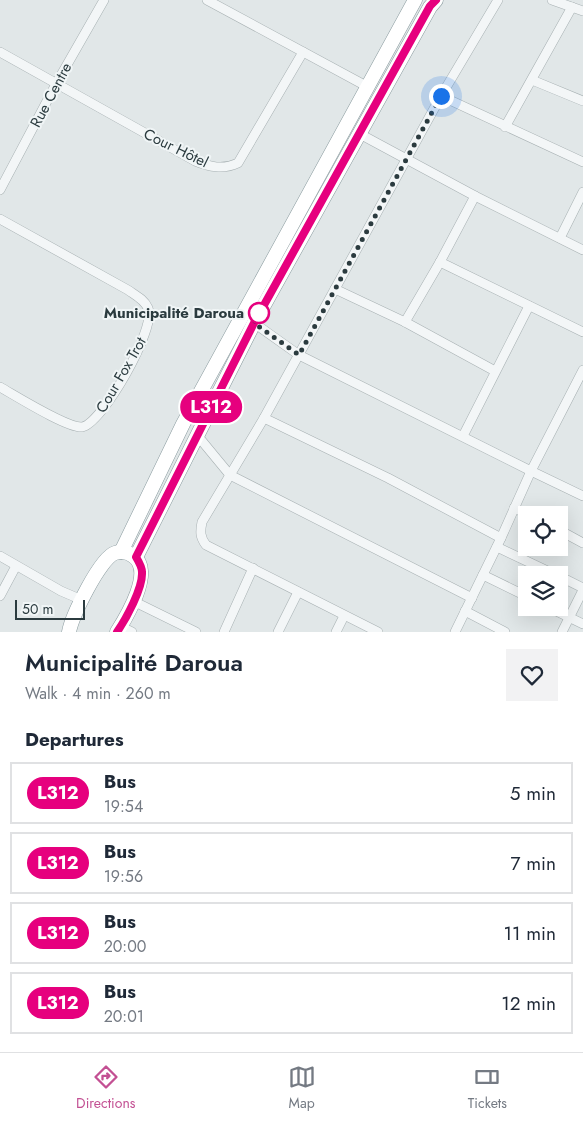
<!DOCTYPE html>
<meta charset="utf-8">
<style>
body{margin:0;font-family:Jost,sans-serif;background:#f2f2f3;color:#1f2937;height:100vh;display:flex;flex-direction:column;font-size:19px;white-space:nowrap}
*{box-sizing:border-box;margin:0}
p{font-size:16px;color:#747a83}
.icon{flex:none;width:28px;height:28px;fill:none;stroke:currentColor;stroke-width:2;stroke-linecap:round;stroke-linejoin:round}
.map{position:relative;height:632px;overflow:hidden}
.sheet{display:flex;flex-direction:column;background:#fff;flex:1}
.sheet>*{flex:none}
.badge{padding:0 10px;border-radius:16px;font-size:18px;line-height:32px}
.fabs{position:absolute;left:518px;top:506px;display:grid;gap:10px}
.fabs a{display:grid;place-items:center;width:50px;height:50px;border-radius:0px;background:#fff;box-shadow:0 5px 20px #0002;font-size:25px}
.scale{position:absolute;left:15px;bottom:12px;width:70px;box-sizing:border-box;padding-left:5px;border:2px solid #2b3b3f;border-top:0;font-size:14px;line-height:18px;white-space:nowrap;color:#2b3b3f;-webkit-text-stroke:4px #f0f5f6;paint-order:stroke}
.you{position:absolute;width:25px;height:25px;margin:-12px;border:4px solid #fff;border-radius:50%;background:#1a73e8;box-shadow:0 0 0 8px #1a73e833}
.map>.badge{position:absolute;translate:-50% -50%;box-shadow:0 0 0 2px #fff}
h2{padding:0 25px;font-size:19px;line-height:45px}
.round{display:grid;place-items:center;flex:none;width:52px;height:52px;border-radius:0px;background:#f2f2f3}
.head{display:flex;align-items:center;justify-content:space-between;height:85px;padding:0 25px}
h1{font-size:24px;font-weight:600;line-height:38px}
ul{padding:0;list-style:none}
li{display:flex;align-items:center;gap:15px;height:62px;margin:0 10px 8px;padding:0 15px;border:2px solid #e0e1e3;border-radius:0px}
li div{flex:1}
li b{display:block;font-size:19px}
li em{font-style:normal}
li .badge{min-width:55px;font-weight:700;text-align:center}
.menu{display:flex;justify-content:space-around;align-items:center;height:70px;border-top:1px solid #e0e1e3;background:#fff;font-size:14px;color:#747a83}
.menu a{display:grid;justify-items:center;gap:2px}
.menu .active{color:#c35093}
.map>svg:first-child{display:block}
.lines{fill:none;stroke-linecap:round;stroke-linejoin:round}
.minor-casing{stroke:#a7b0b2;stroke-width:10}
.highway-casing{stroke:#899a9e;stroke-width:15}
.minor{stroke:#f3f6f7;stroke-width:9}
.highway{stroke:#fff;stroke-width:14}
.line-casing{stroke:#fff;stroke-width:11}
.line{stroke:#e6007e;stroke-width:8}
.walk{stroke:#2b3b3f;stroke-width:5;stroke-dasharray:0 9}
.stop-dot{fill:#fff;stroke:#e6007e;stroke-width:2.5}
.labels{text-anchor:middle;stroke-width:4;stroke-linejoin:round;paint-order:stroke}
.street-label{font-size:15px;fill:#2b3b3f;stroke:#f0f5f6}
.stop-label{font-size:15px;font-weight:bold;fill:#2b3b3f;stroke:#f0f5f6;text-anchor:end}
</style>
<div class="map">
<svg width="583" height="632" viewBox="0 0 583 632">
<rect width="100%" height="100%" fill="#e1e7e8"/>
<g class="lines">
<g class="minor-casing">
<g id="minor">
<polyline points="207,0 368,87"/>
<polyline points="552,0 583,11"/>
<path d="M0,52l195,109c15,6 28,9 43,2l65,-111"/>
<polyline points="532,80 583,101"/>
<polyline points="441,96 583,162"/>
<polyline points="505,127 572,7"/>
<polyline points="358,133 475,196 583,250"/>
<polyline points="0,190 56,84 104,0"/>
<path d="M0,219l128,71c7,5 16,9 20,18 9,20 -46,116 -66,119 -15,1 -66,-31 -82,-40"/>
<polyline points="560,238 583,192"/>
<polyline points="440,262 583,332"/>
<polyline points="335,289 405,322 495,371"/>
<polyline points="405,322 440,262 475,196"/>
<polyline points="254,323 299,355 531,471 583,496"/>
<polyline points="264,418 388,478 501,538"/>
<polyline points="197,435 230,475 472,598"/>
<polyline points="463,436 529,306"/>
<polyline points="514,508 529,515"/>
<polyline points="559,530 583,543"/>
<polyline points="497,547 556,575"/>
<polyline points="0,556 61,591 82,600"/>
<polyline points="483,575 526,596"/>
<polyline points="559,576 583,588"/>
<polyline points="0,596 16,566"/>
<polyline points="133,601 196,632"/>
<polyline points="550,608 583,624"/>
<polyline points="465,611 505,632"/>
<polyline points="120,626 132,632"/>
<polyline points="224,632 253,568"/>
<polyline points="278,632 298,592"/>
<polyline points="336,632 344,616"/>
<path d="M378,632l-172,-87c-6,-8 -6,-13 -4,-23l62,-104 177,-322 57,-96"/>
<polyline points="455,632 501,538 531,471 583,370"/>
<polyline points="562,632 583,590"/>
</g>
</g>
<g class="highway-casing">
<g id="highway">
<polyline points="121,552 183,424 415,0"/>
<polyline points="136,557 254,323 430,7 436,0"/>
<path d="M69,632c3,-16 31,-74 46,-79 6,-2 13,-1 18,3 22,14 -6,60 -16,76"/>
</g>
</g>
<use href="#minor" class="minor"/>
<use href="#highway" class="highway"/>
</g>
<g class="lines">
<g class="line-casing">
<path id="line" d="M117,632c9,-13 26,-44 25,-60 0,-5 -3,-10 -6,-15l118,-234 176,-317 6,-6"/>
</g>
<use href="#line" class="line"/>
<polyline class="walk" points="259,313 254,323 299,355 441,96"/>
</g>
<circle class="stop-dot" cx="259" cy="313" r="10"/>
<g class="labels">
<g class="street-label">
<text transform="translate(51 95) rotate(-62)" y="5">Rue Centre</text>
<text transform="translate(176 148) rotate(26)" y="5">Cour Hôtel</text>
<text transform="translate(121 375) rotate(-60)" y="5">Cour Fox Trot</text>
</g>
<g class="stop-label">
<text x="244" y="318">Municipalité Daroua</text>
</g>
</g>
</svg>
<div class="fabs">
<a><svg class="icon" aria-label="locate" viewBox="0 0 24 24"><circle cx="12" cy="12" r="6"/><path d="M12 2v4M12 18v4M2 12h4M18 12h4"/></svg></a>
<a><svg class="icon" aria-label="layers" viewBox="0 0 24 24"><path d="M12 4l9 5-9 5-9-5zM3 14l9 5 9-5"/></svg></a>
</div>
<div class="scale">50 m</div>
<div class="you" style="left:441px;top:96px"></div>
<b class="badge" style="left:211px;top:407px;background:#e6007e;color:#fff">L312</b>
</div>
<section class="sheet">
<div class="head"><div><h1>Municipalité Daroua</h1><p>Walk · 4 min · 260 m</p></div><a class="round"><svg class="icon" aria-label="heart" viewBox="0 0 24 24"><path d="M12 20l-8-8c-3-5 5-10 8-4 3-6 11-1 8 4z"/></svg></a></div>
<h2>Departures</h2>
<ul>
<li><span class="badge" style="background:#e6007e;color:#fff">L312</span><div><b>Bus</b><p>19:54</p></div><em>5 min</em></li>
<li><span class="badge" style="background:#e6007e;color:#fff">L312</span><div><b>Bus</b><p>19:56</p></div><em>7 min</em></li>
<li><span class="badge" style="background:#e6007e;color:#fff">L312</span><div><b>Bus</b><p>20:00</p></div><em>11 min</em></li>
<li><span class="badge" style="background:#e6007e;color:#fff">L312</span><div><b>Bus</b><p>20:01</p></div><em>12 min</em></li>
</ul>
</section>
<nav class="menu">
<a class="active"><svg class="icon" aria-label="directions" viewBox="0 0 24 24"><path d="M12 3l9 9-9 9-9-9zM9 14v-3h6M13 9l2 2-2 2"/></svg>Directions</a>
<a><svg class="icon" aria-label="map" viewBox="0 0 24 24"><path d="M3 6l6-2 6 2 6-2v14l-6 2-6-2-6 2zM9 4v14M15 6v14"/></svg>Map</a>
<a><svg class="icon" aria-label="tickets" viewBox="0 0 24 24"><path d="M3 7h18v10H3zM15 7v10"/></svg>Tickets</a>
</nav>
